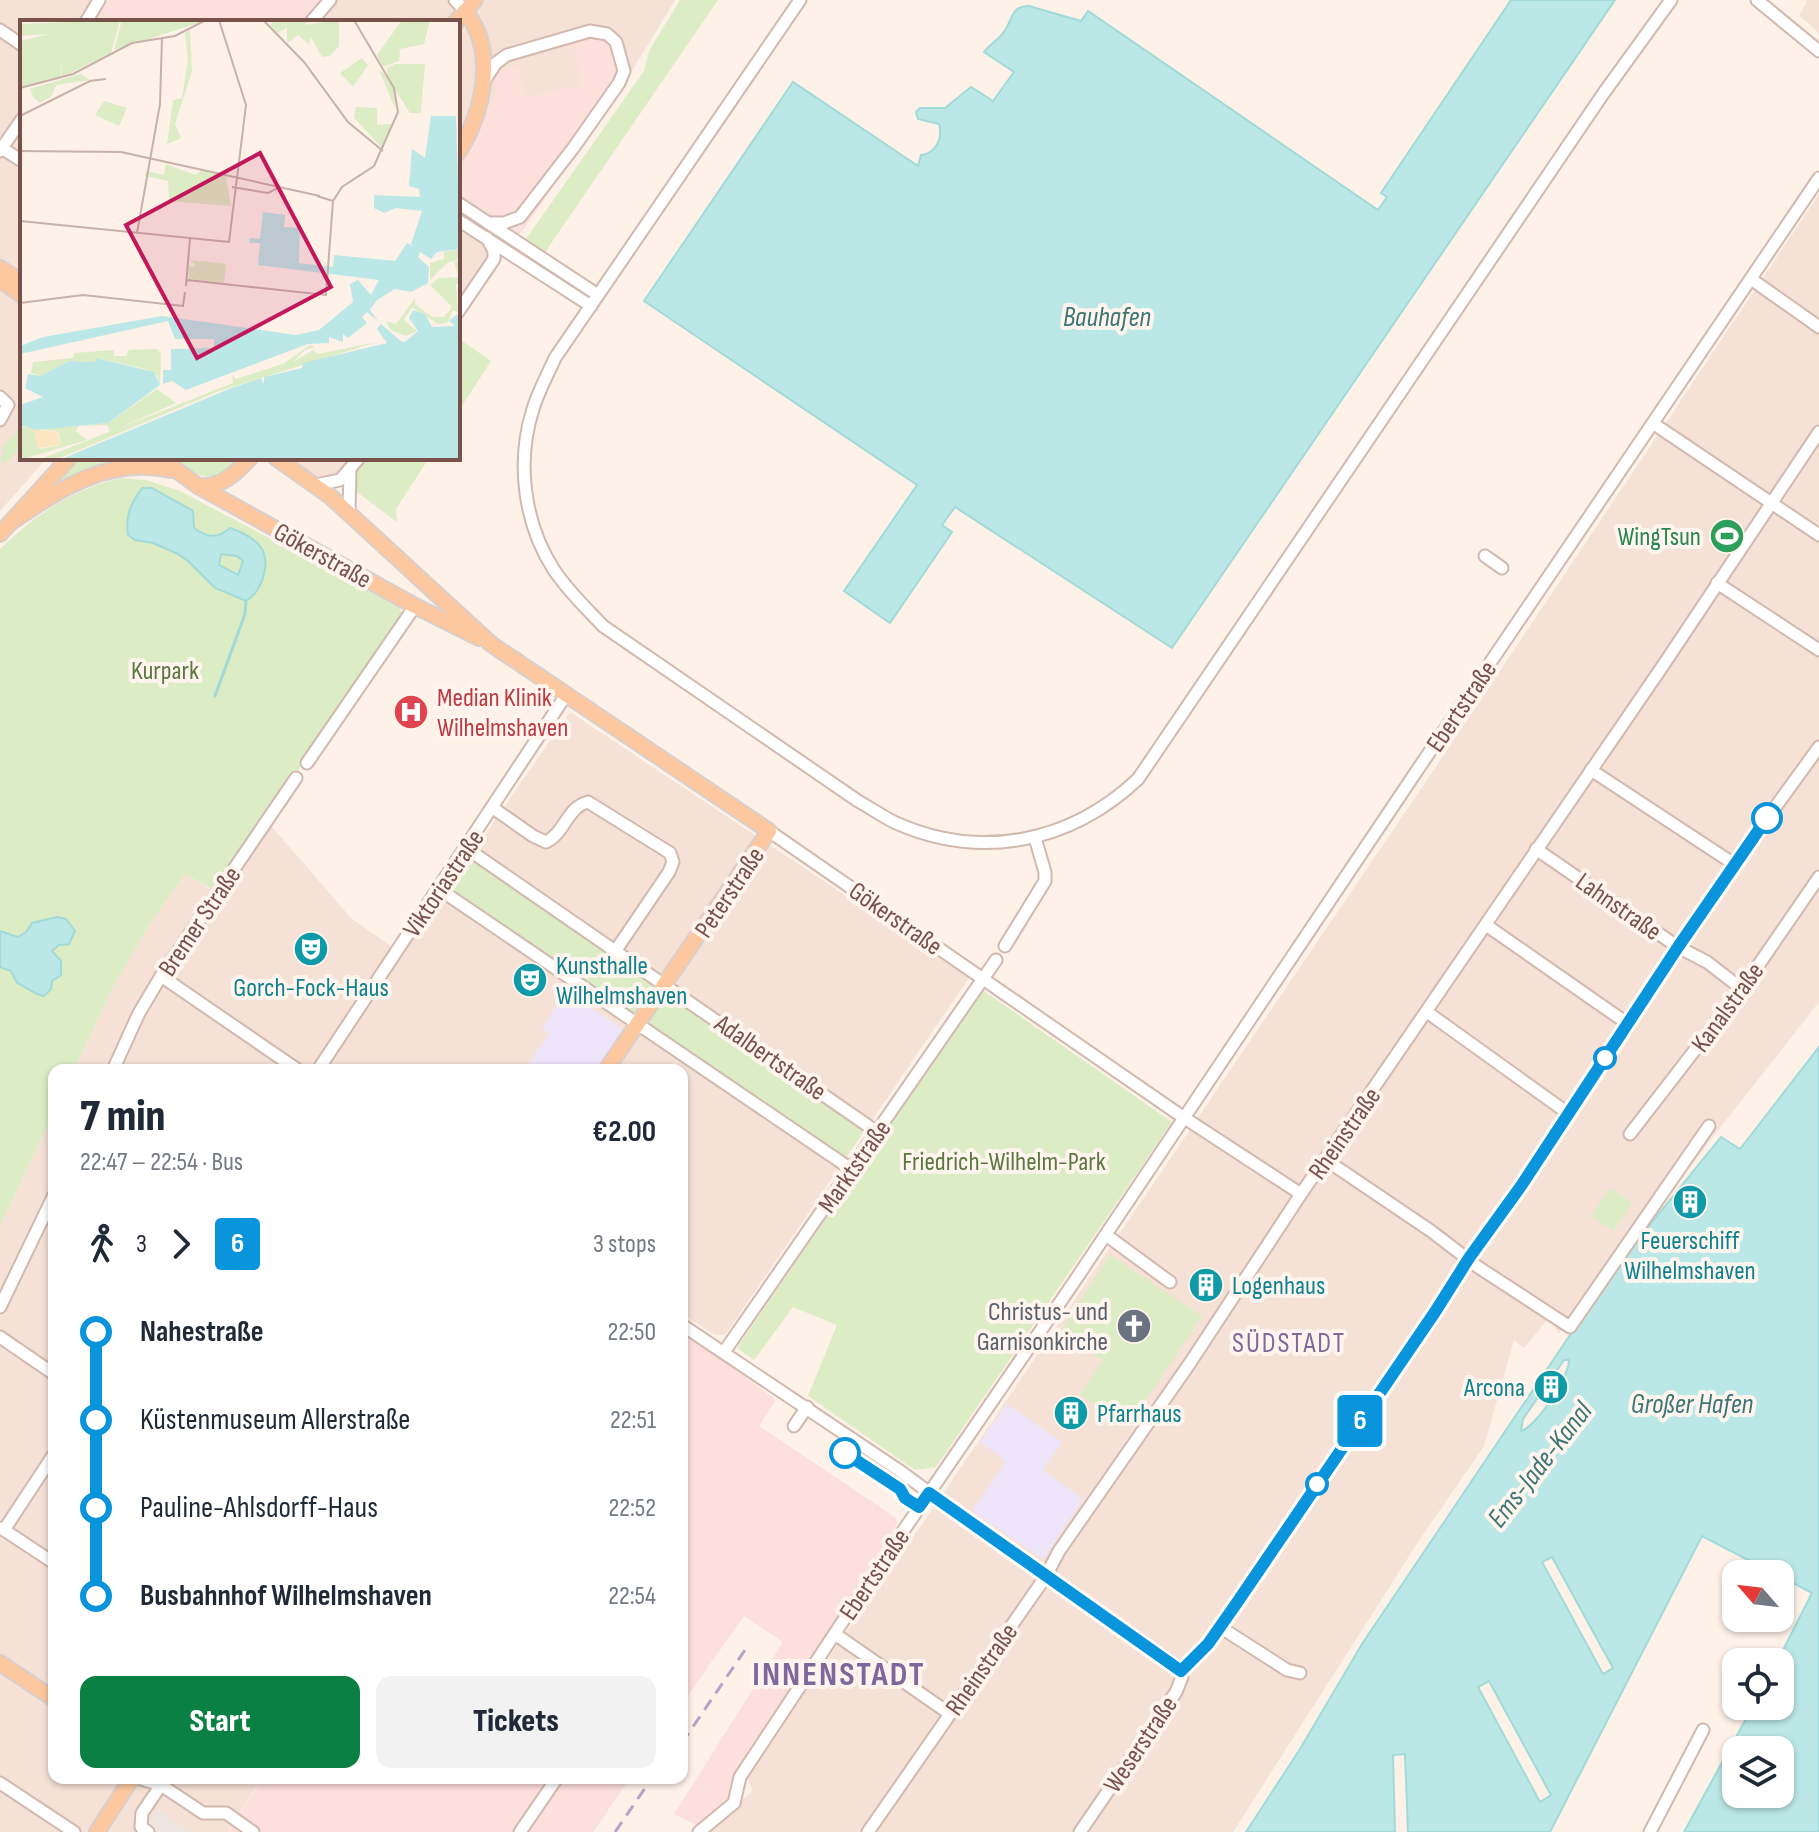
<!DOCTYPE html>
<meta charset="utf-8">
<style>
body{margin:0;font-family:"Sofia Sans Condensed",sans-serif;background:#f2f2f3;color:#1f2937;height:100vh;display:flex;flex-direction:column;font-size:30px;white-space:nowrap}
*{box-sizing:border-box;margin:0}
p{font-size:26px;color:#747a83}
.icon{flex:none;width:44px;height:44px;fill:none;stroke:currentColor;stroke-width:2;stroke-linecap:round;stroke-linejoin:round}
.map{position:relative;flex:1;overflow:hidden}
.side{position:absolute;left:48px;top:1064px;width:640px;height:720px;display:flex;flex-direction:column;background:#fff;border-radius:16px;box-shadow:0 2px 6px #0004}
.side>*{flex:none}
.badge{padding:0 16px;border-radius:6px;font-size:28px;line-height:52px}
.needle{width:52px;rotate:298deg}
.fabs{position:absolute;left:1722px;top:1560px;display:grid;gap:16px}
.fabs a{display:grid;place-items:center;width:72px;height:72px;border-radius:16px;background:#fff;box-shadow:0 2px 6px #0004;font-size:40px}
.map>.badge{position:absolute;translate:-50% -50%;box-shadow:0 0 0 4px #fff}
.legs{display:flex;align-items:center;gap:12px;height:88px;padding:0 32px;font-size:26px}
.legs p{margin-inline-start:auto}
.head{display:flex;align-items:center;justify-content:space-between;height:136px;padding:0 32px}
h1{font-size:44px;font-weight:800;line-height:60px}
.primary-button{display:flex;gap:16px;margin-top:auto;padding:16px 32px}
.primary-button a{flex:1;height:92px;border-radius:16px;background:#0b8043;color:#fff;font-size:32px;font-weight:800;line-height:92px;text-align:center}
.primary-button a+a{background:#f2f2f3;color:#1f2937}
ul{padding:0 32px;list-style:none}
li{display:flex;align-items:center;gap:28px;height:88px;font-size:30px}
li i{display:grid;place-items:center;width:12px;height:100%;margin:0 10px;background:currentColor}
li i::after{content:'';width:20px;height:20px;margin:-10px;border:6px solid;border-radius:50%;background:#fff}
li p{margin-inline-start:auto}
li:first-child i{background:linear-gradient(#0000 50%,currentColor 0)}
li:last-child i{background:linear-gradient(currentColor 50%,#0000 0)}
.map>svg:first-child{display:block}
.residential{fill:#f5e1d6}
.commercial{fill:#fddfdb}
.industrial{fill:#eee5e1}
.education{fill:#eee4fa}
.green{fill:#dcecc5}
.water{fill:#bbe8e6;stroke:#a1dad8;stroke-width:2;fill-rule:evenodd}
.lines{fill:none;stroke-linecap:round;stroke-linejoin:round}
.stream{stroke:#a1dad8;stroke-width:3}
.minor-casing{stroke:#d2b9af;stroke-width:15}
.major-casing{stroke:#d9cfcc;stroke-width:18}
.minor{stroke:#fff;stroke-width:11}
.major{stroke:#fdc89f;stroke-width:14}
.rail{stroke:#b1a5c8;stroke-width:3;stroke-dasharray:12 8;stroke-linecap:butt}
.line-1-casing{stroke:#fff;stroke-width:18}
.line-1{stroke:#0994dc;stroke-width:12}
.stop-1-dot{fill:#fff;stroke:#0994dc;stroke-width:4}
.labels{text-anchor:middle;stroke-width:8;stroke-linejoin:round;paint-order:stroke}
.leisure-label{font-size:26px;fill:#27864d;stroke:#fff5ee;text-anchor:end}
.street-label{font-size:26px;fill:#78524a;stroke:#fff5ee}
.park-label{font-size:26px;fill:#5a783f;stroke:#fff5ee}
.health-label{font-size:26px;fill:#be3a42;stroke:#fff5ee;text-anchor:start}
.culture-label{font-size:26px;fill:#0d838f;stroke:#fff5ee;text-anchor:start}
.worship-label{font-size:26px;fill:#5b616d;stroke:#fff5ee;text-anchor:end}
.water-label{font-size:28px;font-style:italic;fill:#3a7675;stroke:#fff5ee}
.neighbourhood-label{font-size:28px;letter-spacing:2px;fill:#80669b;stroke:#fff5ee}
.district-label{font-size:34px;font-weight:bold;letter-spacing:2px;fill:#80669b;stroke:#fff5ee}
.inset-river{fill:none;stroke:#bbe8e6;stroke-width:4}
.inset-road{fill:none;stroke:#c8b1a9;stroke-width:2}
.view{fill:#c2185b;fill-opacity:0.15;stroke:#c2185b;stroke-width:4}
.inset-edge{fill:none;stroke:#78524a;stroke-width:4}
</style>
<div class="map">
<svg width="1819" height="1832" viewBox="0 0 1819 1832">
<rect width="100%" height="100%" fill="#fdf1e8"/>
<g class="residential">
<polygon points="0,0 675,0 625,82 582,85 526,97 495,97 458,166 458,22 22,22 22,458 47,458 0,511"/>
<polygon points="1805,0 1819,0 1819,33 1799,15 1807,2"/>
<polygon points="458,191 521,233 458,318"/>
<polygon points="1819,194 1819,1002 1558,1334 1555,1327 1547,1320 1524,1348 1514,1340 1484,1446 1420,1539 1233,1832 707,1832 753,1791 746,1775 930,1513 1423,786"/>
<polygon points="289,458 354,458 344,471 332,479 321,481"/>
<polygon points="570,712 969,978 725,1335 715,1335 682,1314 682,1070 74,1070 113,987 148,927 185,874 216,892 266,820 351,918 402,954"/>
<polygon points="54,1112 54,1778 262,1778 227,1832 0,1832 0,1226"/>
</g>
<g class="commercial">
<polygon points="103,0 323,0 304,22 116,22 100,11"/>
<polygon points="603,37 625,82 521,233 458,191 458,166 495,97 494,70 518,66 526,97 581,85 573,44"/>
<polygon points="682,1335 724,1361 776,1400 759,1426 896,1518 897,1524 812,1660 731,1781 725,1808 700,1827 674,1814 783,1642 744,1616 682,1704"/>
<polygon points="263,1778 630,1778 593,1832 227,1832"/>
</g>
<polygon class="industrial" points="158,1809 192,1832 158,1832 147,1825"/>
<g class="education">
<polygon points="566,992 624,1030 597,1070 536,1070 528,1065 549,1033 542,1028"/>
<polygon points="1007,1404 1062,1442 1043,1470 1083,1499 1044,1558 1041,1558 972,1511 1006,1461 980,1442"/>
</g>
<g class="green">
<polygon points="680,0 718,0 543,255 524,242 644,71 649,51"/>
<polygon points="458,338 491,361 458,412"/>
<polygon points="22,426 22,446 5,464 0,459 4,451 1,449"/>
<polygon points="76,458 139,458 108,461 75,476 37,499"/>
<path d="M173,458h62c-14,31 -43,18 -62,0z"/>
<polygon points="362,458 429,458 396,509 397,522 345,483"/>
<path d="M120,478l26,2 34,11 220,116 2,10 -186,274 -31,-17 -37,53 -35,60 -39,83h-20v42l-54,114v-677c37,-35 71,-59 120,-71z"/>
<polygon points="473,855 661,985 636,1018 449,887"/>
<polygon points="981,989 1172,1122 936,1467 915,1470 808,1396 837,1325 793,1307 754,1360 737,1348"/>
<polygon points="669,991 866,1128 844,1160 645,1024"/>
<polygon points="1610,1188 1632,1203 1613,1231 1591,1216"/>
<polygon points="1110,1255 1202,1316 1128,1427 1080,1395 1103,1360 1060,1332"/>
</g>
<g class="water">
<path d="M1511,0h104l-443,648 -217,-141 -13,18 10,7 -62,91 -46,-32 73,-106 -273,-184 149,-219 125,84 3,-11c16,-2 22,-18 18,-31l-21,-5 -2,-7 4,-4h25l26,-21 22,14 21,-29 -30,-20c6,-8 14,-12 19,-19 10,-12 7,-27 26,-27l52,15 7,-10 290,199 9,-13 -6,-4z"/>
<path d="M142,488h10l41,23 1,17c14,10 23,11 36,0 12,4 25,10 32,21 9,17 -1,43 -16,52l-31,-13 -28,-28 -11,-7 -23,-10 -18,-3 -7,-5c-3,-19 3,-32 14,-47zM221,554l16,2 6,5 -5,14 -19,-10z"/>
<path d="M57,917l9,2 9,12 -6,13 -10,1 -7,6 9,10v14l-9,6 -1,8 -7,7c-11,-2 -17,-9 -27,-13l-6,-12 -11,-4v-36l18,6 8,-5 6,-9z"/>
<path d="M1819,1047v785h-135l69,-126h27v-44h-3l35,-69 -32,-17v-2h-5l-73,-38 -152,296h-142l-3,-78 -12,1 2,77h-149l54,-83 62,-105 239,-355 21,-30 99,-122 19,12zM1564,1360h5c1,16 -33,67 -48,71l2,-12zM1552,1557l61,111 -10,6 -61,-112zM1489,1681l62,114 -11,7 -62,-115zM1736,1750h44v44h-44z"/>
</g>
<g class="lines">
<polyline class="stream" points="215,696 245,614 246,601"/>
<g class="minor-casing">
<g id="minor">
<polyline points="455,0 465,11"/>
<path d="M800,0l-245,358c-7,16 -17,34 -22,51 -17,53 -9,115 21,161 14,21 32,38 49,56l255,175c13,7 25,16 38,22 86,38 175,19 242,-44l465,-685 68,-94"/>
<polyline points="1757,0 1819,51"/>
<polyline points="86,22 99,0"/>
<polyline points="311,22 330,0"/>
<polyline points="0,30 22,45"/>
<polyline points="484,81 496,63 507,55 590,31 607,34 616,42 624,71 619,83 574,147 520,217 504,223 488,223"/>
<polyline points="0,147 22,161"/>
<polyline points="0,151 22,119"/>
<polyline points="458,203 598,295"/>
<polyline points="458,220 591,306"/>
<polyline points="1751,279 1819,327"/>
<polyline points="458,312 494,259 494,251 487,238"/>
<polyline points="0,397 8,405 0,420"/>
<polyline points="1654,424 1819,535"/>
<polyline points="316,485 340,480 359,458"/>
<polyline points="349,513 350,470"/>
<polyline points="1485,556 1502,568"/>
<polyline points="1717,583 1819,650"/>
<polyline points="307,763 415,606"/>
<polyline points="1591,770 1734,864"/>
<path d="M493,808l40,28 13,6c19,-9 21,-35 42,-40l82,51 3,9 -4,10 -53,78"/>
<polyline points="769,831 1177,1113 1301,1194"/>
<polyline points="466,848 877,1132"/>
<polyline points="1536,849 1678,947 1707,962 1742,989"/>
<polyline points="439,889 851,1169"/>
<polyline points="1486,925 1628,1024"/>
<polyline points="1005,946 1045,881 1045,872 1035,838"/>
<polyline points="161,976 298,1070"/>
<polyline points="1427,1012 1569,1114"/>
<polyline points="113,1070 139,1013 161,976 296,778"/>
<polyline points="318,1070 566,695"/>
<polyline points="1630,1134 1742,989 1819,877"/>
<polyline points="1326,1160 1431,1231 1478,1267 1570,1327 1709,1126"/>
<polyline points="1106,1235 1170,1282"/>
<polyline points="0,1307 54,1195"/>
<polyline points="682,1325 900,1471 991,1538"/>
<polyline points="0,1337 54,1374"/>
<polyline points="724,1352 996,960"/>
<polyline points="794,1426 807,1407"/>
<polyline points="1,1528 54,1563"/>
<polyline points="4,1530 54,1454"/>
<polyline points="1046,1576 1177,1666 1181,1671"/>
<polyline points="1220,1627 1287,1670 1300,1673"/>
<polyline points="835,1634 950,1714"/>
<polyline points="138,1778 161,1785 203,1813 226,1813 253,1832"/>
<polyline points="0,1783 74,1832"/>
<polyline points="148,1832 141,1827 142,1813 161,1785"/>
<polyline points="520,1832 557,1778"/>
<polyline points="699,1832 734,1803 740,1777 886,1556 1074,1282 1414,775 1819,178"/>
<polyline points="868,1832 1046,1576 1059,1551 1190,1363 1301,1194 1662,667 1819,432"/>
<polyline points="1080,1832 1176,1692 1182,1677 1181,1671 1208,1644 1234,1607 1435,1312 1469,1258 1551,1141 1734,864 1819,747"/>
<polyline points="1650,1832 1703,1730"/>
</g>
</g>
<g class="major-casing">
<g id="major">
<polyline points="456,22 475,0"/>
<path d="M458,153c25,-40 40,-101 7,-142"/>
<polyline points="0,268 22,282"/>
<polyline points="0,280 22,295"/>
<polyline points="160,458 198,486 415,606 479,638"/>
<polyline points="276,458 331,497 491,644 769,831 606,1070"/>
<path d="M198,486c23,2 37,-12 52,-28"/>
<path d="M10,523c50,-34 98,-67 161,-53"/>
<polyline points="0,534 69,458"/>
<polyline points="0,1663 54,1699"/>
<polyline points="97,1832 132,1778"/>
</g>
</g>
<use href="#minor" class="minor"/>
<use href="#major" class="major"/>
<g class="rail">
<polyline points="682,1743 745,1650"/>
<polyline points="615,1832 652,1778"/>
</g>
</g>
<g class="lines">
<g class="line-1-casing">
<polyline id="line-1" points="845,1453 900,1489 905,1498 919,1507 929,1493 1181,1671 1208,1644 1234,1607 1435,1312 1469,1258 1521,1186 1678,947 1767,818"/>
</g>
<use href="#line-1" class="line-1"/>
</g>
<defs>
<g id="stadium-disc" transform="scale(1.8)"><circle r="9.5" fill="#2e9e5b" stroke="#fff5ee"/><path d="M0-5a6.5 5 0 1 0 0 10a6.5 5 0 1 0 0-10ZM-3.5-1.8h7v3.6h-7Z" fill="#fff"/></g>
<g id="hospital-disc" transform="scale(1.8)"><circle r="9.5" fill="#e0444e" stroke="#fff5ee"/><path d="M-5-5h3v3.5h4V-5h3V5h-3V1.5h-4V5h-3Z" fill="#fff"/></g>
<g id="theatre-disc" transform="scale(1.8)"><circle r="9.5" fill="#0f9aa8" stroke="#fff5ee"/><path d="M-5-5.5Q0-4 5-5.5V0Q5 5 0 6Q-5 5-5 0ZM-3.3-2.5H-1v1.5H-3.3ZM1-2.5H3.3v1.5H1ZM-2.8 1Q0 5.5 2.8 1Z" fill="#fff"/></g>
<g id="building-disc" transform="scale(1.8)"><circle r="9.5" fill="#0f9aa8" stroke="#fff5ee"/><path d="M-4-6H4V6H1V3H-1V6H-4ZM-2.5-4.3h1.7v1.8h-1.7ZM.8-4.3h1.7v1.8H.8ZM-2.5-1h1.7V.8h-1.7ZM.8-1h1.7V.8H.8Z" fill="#fff"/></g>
<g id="church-disc" transform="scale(1.8)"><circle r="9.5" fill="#6b7280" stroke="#fff5ee"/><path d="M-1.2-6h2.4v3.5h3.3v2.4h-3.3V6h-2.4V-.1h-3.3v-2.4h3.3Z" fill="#fff"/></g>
</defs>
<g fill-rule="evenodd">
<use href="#stadium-disc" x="1727" y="536"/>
<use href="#hospital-disc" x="411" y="712"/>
<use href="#theatre-disc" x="311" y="949"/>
<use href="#theatre-disc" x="530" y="980"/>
<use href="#building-disc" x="1690" y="1202"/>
<use href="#building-disc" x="1206" y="1285"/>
<use href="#church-disc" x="1134" y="1326"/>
<use href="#building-disc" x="1551" y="1387"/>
<use href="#building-disc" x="1071" y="1413"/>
</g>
<g class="stop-1-dot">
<circle cx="1767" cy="818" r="14"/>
<circle cx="1605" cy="1058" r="10"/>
<circle cx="845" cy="1453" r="14"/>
<circle cx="1317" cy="1484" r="10"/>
</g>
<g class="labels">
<g class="leisure-label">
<text x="1701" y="545">WingTsun</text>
</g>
<g class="street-label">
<text transform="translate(323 555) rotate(29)" y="9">Gökerstraße</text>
<text transform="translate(1461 706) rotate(-56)" y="9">Ebertstraße</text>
<text transform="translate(443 883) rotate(-56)" y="9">Viktoriastraße</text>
<text transform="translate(729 892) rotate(-56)" y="9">Peterstraße</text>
<text transform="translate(1619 906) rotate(35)" y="9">Lahnstraße</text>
<text transform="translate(896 918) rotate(35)" y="9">Gökerstraße</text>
<text transform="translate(199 921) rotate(-56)" y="9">Bremer Straße</text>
<text transform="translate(1727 1007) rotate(-54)" y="9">Kanalstraße</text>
<text transform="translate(771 1057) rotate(35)" y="9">Adalbertstraße</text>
<text transform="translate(1344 1133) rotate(-55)" y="9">Rheinstraße</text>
<text transform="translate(854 1166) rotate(-55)" y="9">Marktstraße</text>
<text transform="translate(874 1574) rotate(-56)" y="9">Ebertstraße</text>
<text transform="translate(981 1669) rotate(-55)" y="9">Rheinstraße</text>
<text transform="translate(1140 1744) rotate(-56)" y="9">Weserstraße</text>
</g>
<g class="park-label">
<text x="165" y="679">Kurpark</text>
<text x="1004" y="1170">Friedrich-Wilhelm-Park</text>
</g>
<g class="health-label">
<text x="437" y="706">Median Klinik<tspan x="437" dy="30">Wilhelmshaven</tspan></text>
</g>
<g class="culture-label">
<text x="556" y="974">Kunsthalle<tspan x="556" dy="30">Wilhelmshaven</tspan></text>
<text x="311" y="996" text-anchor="middle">Gorch-Fock-Haus</text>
<text x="1690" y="1249" text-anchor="middle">Feuerschiff<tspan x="1690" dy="30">Wilhelmshaven</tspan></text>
<text x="1232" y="1294">Logenhaus</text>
<text x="1525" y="1396" text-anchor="end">Arcona</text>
<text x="1097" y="1422">Pfarrhaus</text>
</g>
<g class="worship-label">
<text x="1108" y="1320">Christus- und<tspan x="1108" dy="30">Garnisonkirche</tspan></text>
</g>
<g class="water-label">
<text x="1107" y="326">Bauhafen</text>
<text x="1692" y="1413">Großer Hafen</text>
<text transform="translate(1539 1464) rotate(-52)" y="10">Ems-Jade-Kanal</text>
</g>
<g class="neighbourhood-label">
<text x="1289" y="1352">SÜDSTADT</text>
</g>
<g class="district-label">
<text x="839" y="1685">INNENSTADT</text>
</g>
</g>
<g transform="translate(20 20)">
<rect width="440" height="440" fill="#fdf1e8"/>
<path d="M0,0l2,4 98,-4 -9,33 -49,24 -1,-16v16l-41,10v-46l29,-7 -29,2zM102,0h74l2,3 -84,27zM255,0h33l-3,5 34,-5v26l-9,10 -8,1 -11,-20 -2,7 -11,-9 -11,8v-15l-10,5 -7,-8zM382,0h28l-6,24 -24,5 -1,12 -16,6 -6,-12zM170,10l2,41 -17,53 6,14 -14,6 6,-44 9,-2 6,-38 -3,-27zM342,38l6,7 -15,22 -13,-14zM375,44h30l-4,49h-11l-14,-22 -1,17 -16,-38 8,6v-8zM60,54l10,6 -34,5 -4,11 -12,7 -6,-5 -4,-9zM84,81l23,7 -8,18 -24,-11zM336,87l21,1v17l16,-1 -11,24 -28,-30zM146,144l29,11 7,-5 32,8 -8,-1 5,29 -62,-5 -1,-20 -23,-5 1,-5 18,4zM440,229v10l-13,4 -17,17v-17l14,-4v-7zM170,240l36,4 -2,19 -35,-4v-12l7,-1zM440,240v24h-4l2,28 -5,-2 -5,12 -10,2 -26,-17 -8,13 13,11 -11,5 -15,-6 -5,-9 10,3 19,-26v6l17,13h12l8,-10 -22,-22 9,-7 20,-1 -5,-15zM357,322l-158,49 -161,68 -20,1 195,-77 -1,-8 4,4 47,-15 27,-19 5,2 -10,3 -12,12 20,-12 5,4zM137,329l4,5 -1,31 -3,-10 -12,-6 -48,-11 -2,4 -26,-1 -29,15 -9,-3 2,-11 40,-4 1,-5 40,-3v6h12l3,-6zM137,369l19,14 -66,29 -3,-7 -29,1 -2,5 11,9 -67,20v-34l13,3 7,20 21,-4 -3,-13 -16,-3 66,-6z" fill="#dcecc5"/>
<path d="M13,409l24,3 4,13 -23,3z" fill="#fde5c2"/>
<path d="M411,96h25l4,133 -23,3 -6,7 -11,-7 -2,5 11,10 -1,16 -17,9 -16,-3 -18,11 -7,10 8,11 -11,-9 -5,5 5,6 -19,15 -5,-4v8l-14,-5v6l-21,1 -122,46 -14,-9 -9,3v-14h8v-21l43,-1v-9h-39l-7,-18 -148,33v-8l23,-9 119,-21 134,19 23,-5 34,-28 -3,-18 8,-4 13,15 8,-15 -121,-15 2,-22h-11l1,-5 10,1 3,-27 22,3 -1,12 16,1 -1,35 34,4 1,-12 61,6 12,-18 7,4 -3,-3 11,-33 -26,-3 -12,5 -10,-5v-13l46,2 -1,-8 -10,-3 3,-37 13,9zM393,290l12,4 7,13 23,-1 -6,-5 8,-7 3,3v143h-401l170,-71 32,-11 3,6v-7l38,-9 1,-5 84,-20 -10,-14 4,-5 22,19 15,-12 -9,-13zM76,338l58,14 6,13 -52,38 -72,7 -16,-5v-20l23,-8 -18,-9 3,-14 12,2 29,-15 26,1z" fill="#bbe8e6"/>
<path class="inset-river" d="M361,313l34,18 45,-9M369,318l26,11 45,-10"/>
<path class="inset-road" d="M243,0l41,42 44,60 35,29M0,68l53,-14 59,-31 43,-7 31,-16M0,96l70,-35 16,-2M0,131l102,1M101,132l199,44M212,167l36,6 10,-5M297,176l16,5 9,-14 32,-21 24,-54 -4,-24 -40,-68M0,201l209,21 17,-137 -27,-85M117,213l23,-129 2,-67M167,260l139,15 7,-94M166,266l4,-48M0,283l63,-8 100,11 2,-14"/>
<path class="view" d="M240,133l71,134 -134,71 -71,-133z"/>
<rect width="440" height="440" class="inset-edge"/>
</g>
</svg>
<div class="fabs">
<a><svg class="needle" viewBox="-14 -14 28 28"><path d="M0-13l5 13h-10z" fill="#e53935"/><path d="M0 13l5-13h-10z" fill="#747a83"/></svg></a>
<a><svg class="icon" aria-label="locate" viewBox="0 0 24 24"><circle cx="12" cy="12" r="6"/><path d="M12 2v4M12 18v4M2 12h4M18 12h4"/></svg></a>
<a><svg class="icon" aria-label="layers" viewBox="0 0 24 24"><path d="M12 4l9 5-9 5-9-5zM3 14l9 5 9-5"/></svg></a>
</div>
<b class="badge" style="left:1360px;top:1421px;background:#0994dc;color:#fff">6</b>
<section class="side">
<div class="head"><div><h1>7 min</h1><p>22:47 – 22:54 · Bus</p></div><b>€2.00</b></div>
<div class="legs"><svg class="icon" aria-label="walk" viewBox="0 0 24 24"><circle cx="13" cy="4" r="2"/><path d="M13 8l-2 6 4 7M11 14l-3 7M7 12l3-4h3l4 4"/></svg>3<svg class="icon" aria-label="forward" viewBox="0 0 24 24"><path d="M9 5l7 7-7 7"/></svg><b class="badge" style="background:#0994dc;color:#fff">6</b><p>3 stops</p></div>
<ul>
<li><i style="color:#0994dc"></i><b>Nahestraße</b><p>22:50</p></li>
<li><i style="color:#0994dc"></i><span>Küstenmuseum Allerstraße</span><p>22:51</p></li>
<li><i style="color:#0994dc"></i><span>Pauline-Ahlsdorff-Haus</span><p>22:52</p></li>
<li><i style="color:#0994dc"></i><b>Busbahnhof Wilhelmshaven</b><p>22:54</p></li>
</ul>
<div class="primary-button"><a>Start</a><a>Tickets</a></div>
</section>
</div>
